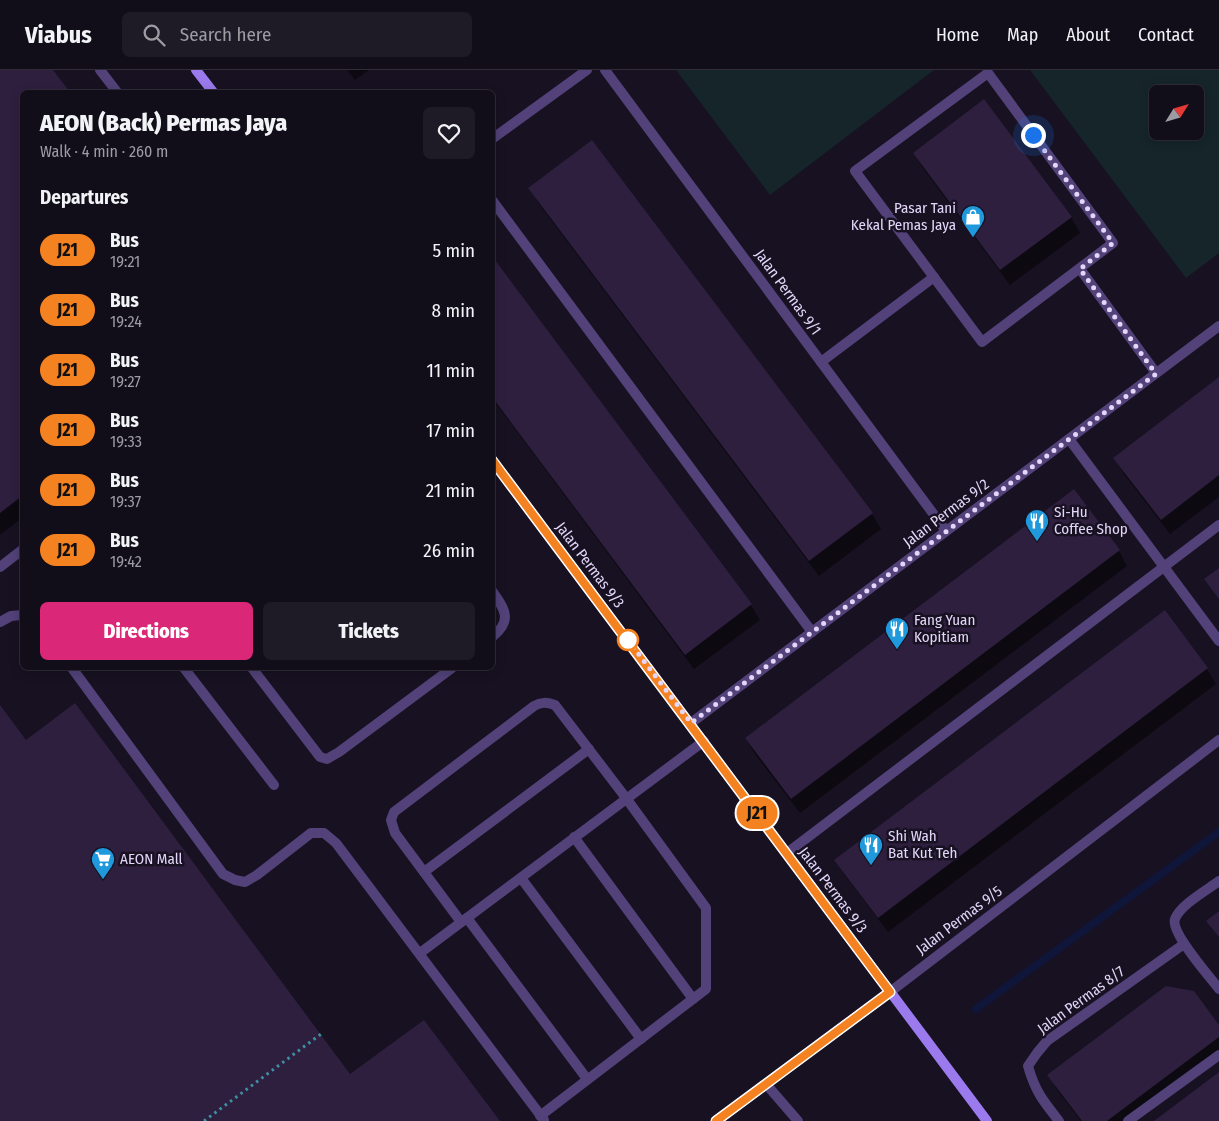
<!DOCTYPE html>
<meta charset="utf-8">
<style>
body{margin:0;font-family:"Fira Sans Condensed",sans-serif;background:#1e1b26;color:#f1f3f6;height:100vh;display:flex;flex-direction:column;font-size:19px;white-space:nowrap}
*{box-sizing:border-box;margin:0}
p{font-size:16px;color:#9c9ca2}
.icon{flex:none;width:28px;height:28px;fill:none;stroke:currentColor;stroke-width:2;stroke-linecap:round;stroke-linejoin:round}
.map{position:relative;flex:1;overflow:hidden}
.drawer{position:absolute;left:20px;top:20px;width:475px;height:580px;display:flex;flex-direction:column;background:#110d19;border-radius:8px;box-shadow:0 2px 12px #0003,0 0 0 1px #302d38}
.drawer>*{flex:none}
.badge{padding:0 10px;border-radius:16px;font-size:18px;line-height:32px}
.needle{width:32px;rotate:53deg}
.tools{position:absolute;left:1149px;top:15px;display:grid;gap:10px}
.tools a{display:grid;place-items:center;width:55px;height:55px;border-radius:8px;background:#110d19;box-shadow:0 2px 12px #0003,0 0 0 1px #302d38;font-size:25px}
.you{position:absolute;width:25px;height:25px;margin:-12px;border:4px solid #fff;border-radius:50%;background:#1a73e8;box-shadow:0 0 0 8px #1a73e833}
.map>.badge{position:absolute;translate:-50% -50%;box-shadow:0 0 0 2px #fff}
h2{padding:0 20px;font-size:19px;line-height:45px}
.round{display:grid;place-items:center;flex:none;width:52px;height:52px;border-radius:8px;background:#1e1b26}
.head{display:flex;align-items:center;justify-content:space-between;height:85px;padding:0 20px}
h1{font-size:24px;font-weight:800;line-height:38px}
.cta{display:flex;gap:10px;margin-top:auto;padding:10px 20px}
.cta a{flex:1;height:58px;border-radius:8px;background:#db2777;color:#fff;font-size:20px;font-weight:800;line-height:58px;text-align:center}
.cta a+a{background:#1e1b26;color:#f1f3f6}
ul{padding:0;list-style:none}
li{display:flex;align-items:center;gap:15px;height:60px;padding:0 20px}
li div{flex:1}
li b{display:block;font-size:19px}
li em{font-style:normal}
li .badge{min-width:55px;font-weight:700;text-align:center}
header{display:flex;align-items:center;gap:30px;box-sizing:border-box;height:70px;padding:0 25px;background:#110d19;border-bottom:1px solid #302d38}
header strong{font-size:24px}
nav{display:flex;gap:28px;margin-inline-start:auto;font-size:18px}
.search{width:350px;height:45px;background:#1e1b26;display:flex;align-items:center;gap:12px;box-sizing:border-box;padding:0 18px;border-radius:8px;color:#9c9ca2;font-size:19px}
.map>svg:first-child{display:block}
.green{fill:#15252a;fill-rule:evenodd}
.shadow{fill:#0007}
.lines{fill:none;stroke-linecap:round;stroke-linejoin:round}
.stream{stroke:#10153a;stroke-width:8}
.building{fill:#2e1f3f}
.path{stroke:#3f90a4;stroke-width:3;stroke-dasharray:2.5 4;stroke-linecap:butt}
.lane{stroke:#524279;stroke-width:10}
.street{stroke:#524279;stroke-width:10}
.secondary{stroke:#9a7aec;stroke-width:10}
.line-casing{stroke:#fff;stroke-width:11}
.line{stroke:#f58220;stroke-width:8}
.walk{stroke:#e3d6f9;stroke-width:5;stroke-dasharray:0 9}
.stop-dot{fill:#fff;stroke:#f58220;stroke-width:2.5}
.labels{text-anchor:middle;stroke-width:5;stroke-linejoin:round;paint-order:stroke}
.poi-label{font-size:15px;fill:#e3d6f9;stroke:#171121;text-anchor:start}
.street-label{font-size:15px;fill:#e3d6f9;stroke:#171121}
</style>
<header>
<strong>Viabus</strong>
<div class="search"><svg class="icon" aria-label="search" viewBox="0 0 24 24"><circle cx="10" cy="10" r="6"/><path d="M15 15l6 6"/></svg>Search here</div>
<nav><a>Home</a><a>Map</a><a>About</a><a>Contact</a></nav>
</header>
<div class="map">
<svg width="1219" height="1051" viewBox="0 0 1219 1051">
<rect width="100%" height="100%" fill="#171121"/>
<g class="green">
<polygon points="676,0 934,0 770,125"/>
<path d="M1030,0h189v183l-33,25zM1158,24h37v37h-37z"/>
</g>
<g class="shadow">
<polygon points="0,0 51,0 68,22 22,22 22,448 0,465"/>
<polygon points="347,0 369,0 355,10"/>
<polygon points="592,72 872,444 881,459 819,506 539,134 530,118"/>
<polygon points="914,83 1071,147 1080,163 1010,215 923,98"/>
<polygon points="492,188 751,535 760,550 694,599 492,328"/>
<polygon points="1219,308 1219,427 1170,464 1124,404 1115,389"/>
<polygon points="1119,481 1127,496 800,743 755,684 746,669"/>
<polygon points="1164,542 1207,599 1216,614 888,862 845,805 836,790"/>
<polygon points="1219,957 1219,989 1136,1051 1081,1051 1058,1021 1049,1005"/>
</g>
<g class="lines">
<polyline class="stream" points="976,939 1219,762"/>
</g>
<g class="building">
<polygon points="0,0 53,0 70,22 22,22 22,426 0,443"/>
<polygon points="984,29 1072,147 1000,200 913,83"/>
<polygon points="592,70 873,443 809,491 528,118"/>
<polygon points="492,186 752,534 685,585 492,327"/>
<polygon points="1219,307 1219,405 1161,450 1113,388"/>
<polygon points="1074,419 1120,480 791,729 745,668"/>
<polygon points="1219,498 1219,529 1204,509"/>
<polygon points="1165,540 1208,598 878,848 834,790"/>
<polygon points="75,633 350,1004 424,950 500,1051 0,1051 0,635 26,670"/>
<polygon points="1219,841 1219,867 1206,851"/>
<polygon points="1166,916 1194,921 1219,955 1219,967 1107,1051 1082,1051 1047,1005"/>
<polygon points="1219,1002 1219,1051 1154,1051"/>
</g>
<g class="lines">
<polyline class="path" points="204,1051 321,964"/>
<g class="lane">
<polyline points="100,0 117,22"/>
<polygon points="988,3 1113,173 982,272 855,101"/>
<polyline points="492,130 812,562"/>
<polyline points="1080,199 1156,303"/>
<polyline points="821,292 934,207"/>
<polyline points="1069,369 1219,571"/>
<polyline points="0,497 22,480"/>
<path d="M492,521c13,18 21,30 0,46"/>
<polyline points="0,552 11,546 22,545"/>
<polyline points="72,598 223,804 235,810 245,812 257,805 311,763 324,763 336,773 544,1050"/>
<polyline points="184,598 274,715"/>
<polyline points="252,598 320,687 327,689 339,682 452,598"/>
<polyline points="574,767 693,929"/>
<polyline points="787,783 1219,455"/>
<polyline points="424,802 589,679"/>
<polyline points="521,808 641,969"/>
<polyline points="467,848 587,1009"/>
<path d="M461,852l-66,-89 -4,-13 3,-8 140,-106c7,-4 12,-4 21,-1l71,93 80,110v81l-166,127"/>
<polyline points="420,883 704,671"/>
<polyline points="766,1014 798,1051"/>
<polyline points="1128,1051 1219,985"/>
</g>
<g class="street">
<polyline points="605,0 946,461"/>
<polyline points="492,69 587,0"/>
<polyline points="691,653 1219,256"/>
<path d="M1219,811c-12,9 -39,24 -44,38 -5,13 35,58 44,70"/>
<polyline points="890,922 1219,670"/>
<path d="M1059,1051c-16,-20 -24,-30 -31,-55l9,-13 10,-12 137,-97"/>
</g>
<g class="secondary">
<polyline points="196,0 213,22"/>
<polyline points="492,390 987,1051"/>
<polyline points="716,1051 890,922"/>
</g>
</g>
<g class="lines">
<g class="line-casing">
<polyline id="line" points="492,390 890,922 716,1051"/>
</g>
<use href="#line" class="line"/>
<polyline class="walk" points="628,570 691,653 1156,304 1080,199 1113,173 1033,65"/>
</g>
<defs>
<g id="shop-pin" transform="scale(1.25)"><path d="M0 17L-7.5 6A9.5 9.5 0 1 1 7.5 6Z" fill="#1f99dc" stroke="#171121"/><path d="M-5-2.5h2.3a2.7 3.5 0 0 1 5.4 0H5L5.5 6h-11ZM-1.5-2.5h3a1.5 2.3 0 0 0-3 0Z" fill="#fff"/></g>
<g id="restaurant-pin" transform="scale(1.25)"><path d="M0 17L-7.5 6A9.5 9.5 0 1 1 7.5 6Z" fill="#1f99dc" stroke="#171121"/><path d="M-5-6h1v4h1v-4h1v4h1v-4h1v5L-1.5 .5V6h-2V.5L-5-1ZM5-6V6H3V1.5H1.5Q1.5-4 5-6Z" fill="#fff"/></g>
<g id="supermarket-pin" transform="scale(1.25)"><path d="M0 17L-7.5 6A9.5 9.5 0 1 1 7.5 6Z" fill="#1f99dc" stroke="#171121"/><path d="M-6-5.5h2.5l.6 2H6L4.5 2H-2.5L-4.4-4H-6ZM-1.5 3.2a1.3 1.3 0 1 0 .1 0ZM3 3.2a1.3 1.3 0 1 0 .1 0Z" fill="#fff"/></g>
</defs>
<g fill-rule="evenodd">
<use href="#shop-pin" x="973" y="147"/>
<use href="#restaurant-pin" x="1037" y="451"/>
<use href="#restaurant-pin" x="897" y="559"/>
<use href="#restaurant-pin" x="871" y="775"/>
<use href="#supermarket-pin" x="103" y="789"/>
</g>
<circle class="stop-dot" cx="628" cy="570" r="10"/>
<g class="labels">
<g class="poi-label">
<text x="956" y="143" text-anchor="end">Pasar Tani<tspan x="956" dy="17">Kekal Pemas Jaya</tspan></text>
<text x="1054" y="447">Si-Hu<tspan x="1054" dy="17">Coffee Shop</tspan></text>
<text x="914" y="555">Fang Yuan<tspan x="914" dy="17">Kopitiam</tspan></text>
<text x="888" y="771">Shi Wah<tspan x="888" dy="17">Bat Kut Teh</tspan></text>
<text x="120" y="794">AEON Mall</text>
</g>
<g class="street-label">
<text transform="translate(788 222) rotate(54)" y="5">Jalan Permas 9/1</text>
<text transform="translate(946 443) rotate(-37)" y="5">Jalan Permas 9/2</text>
<text transform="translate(590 495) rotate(53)" y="5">Jalan Permas 9/3</text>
<text transform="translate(833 820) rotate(53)" y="5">Jalan Permas 9/3</text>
<text transform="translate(959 850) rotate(-37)" y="5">Jalan Permas 9/5</text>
<text transform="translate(1081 930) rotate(-36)" y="5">Jalan Permas 8/7</text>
</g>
</g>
</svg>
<div class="tools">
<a><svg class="needle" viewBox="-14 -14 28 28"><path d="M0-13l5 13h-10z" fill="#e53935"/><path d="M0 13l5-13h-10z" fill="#9c9ca2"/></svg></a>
</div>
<div class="you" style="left:1033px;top:65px"></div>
<b class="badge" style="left:757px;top:743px;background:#f58220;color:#111">J21</b>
<section class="drawer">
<div class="head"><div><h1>AEON (Back) Permas Jaya</h1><p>Walk · 4 min · 260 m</p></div><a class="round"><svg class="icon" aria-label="heart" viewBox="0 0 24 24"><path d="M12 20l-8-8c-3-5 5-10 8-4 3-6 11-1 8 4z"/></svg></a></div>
<h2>Departures</h2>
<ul>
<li><span class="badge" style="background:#f58220;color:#111">J21</span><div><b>Bus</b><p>19:21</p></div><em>5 min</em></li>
<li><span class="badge" style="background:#f58220;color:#111">J21</span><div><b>Bus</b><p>19:24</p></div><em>8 min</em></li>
<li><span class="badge" style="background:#f58220;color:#111">J21</span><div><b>Bus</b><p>19:27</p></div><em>11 min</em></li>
<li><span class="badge" style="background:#f58220;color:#111">J21</span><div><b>Bus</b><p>19:33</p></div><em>17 min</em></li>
<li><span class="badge" style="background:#f58220;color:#111">J21</span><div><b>Bus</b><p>19:37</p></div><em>21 min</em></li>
<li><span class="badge" style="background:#f58220;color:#111">J21</span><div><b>Bus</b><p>19:42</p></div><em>26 min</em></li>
</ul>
<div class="cta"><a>Directions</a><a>Tickets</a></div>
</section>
</div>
